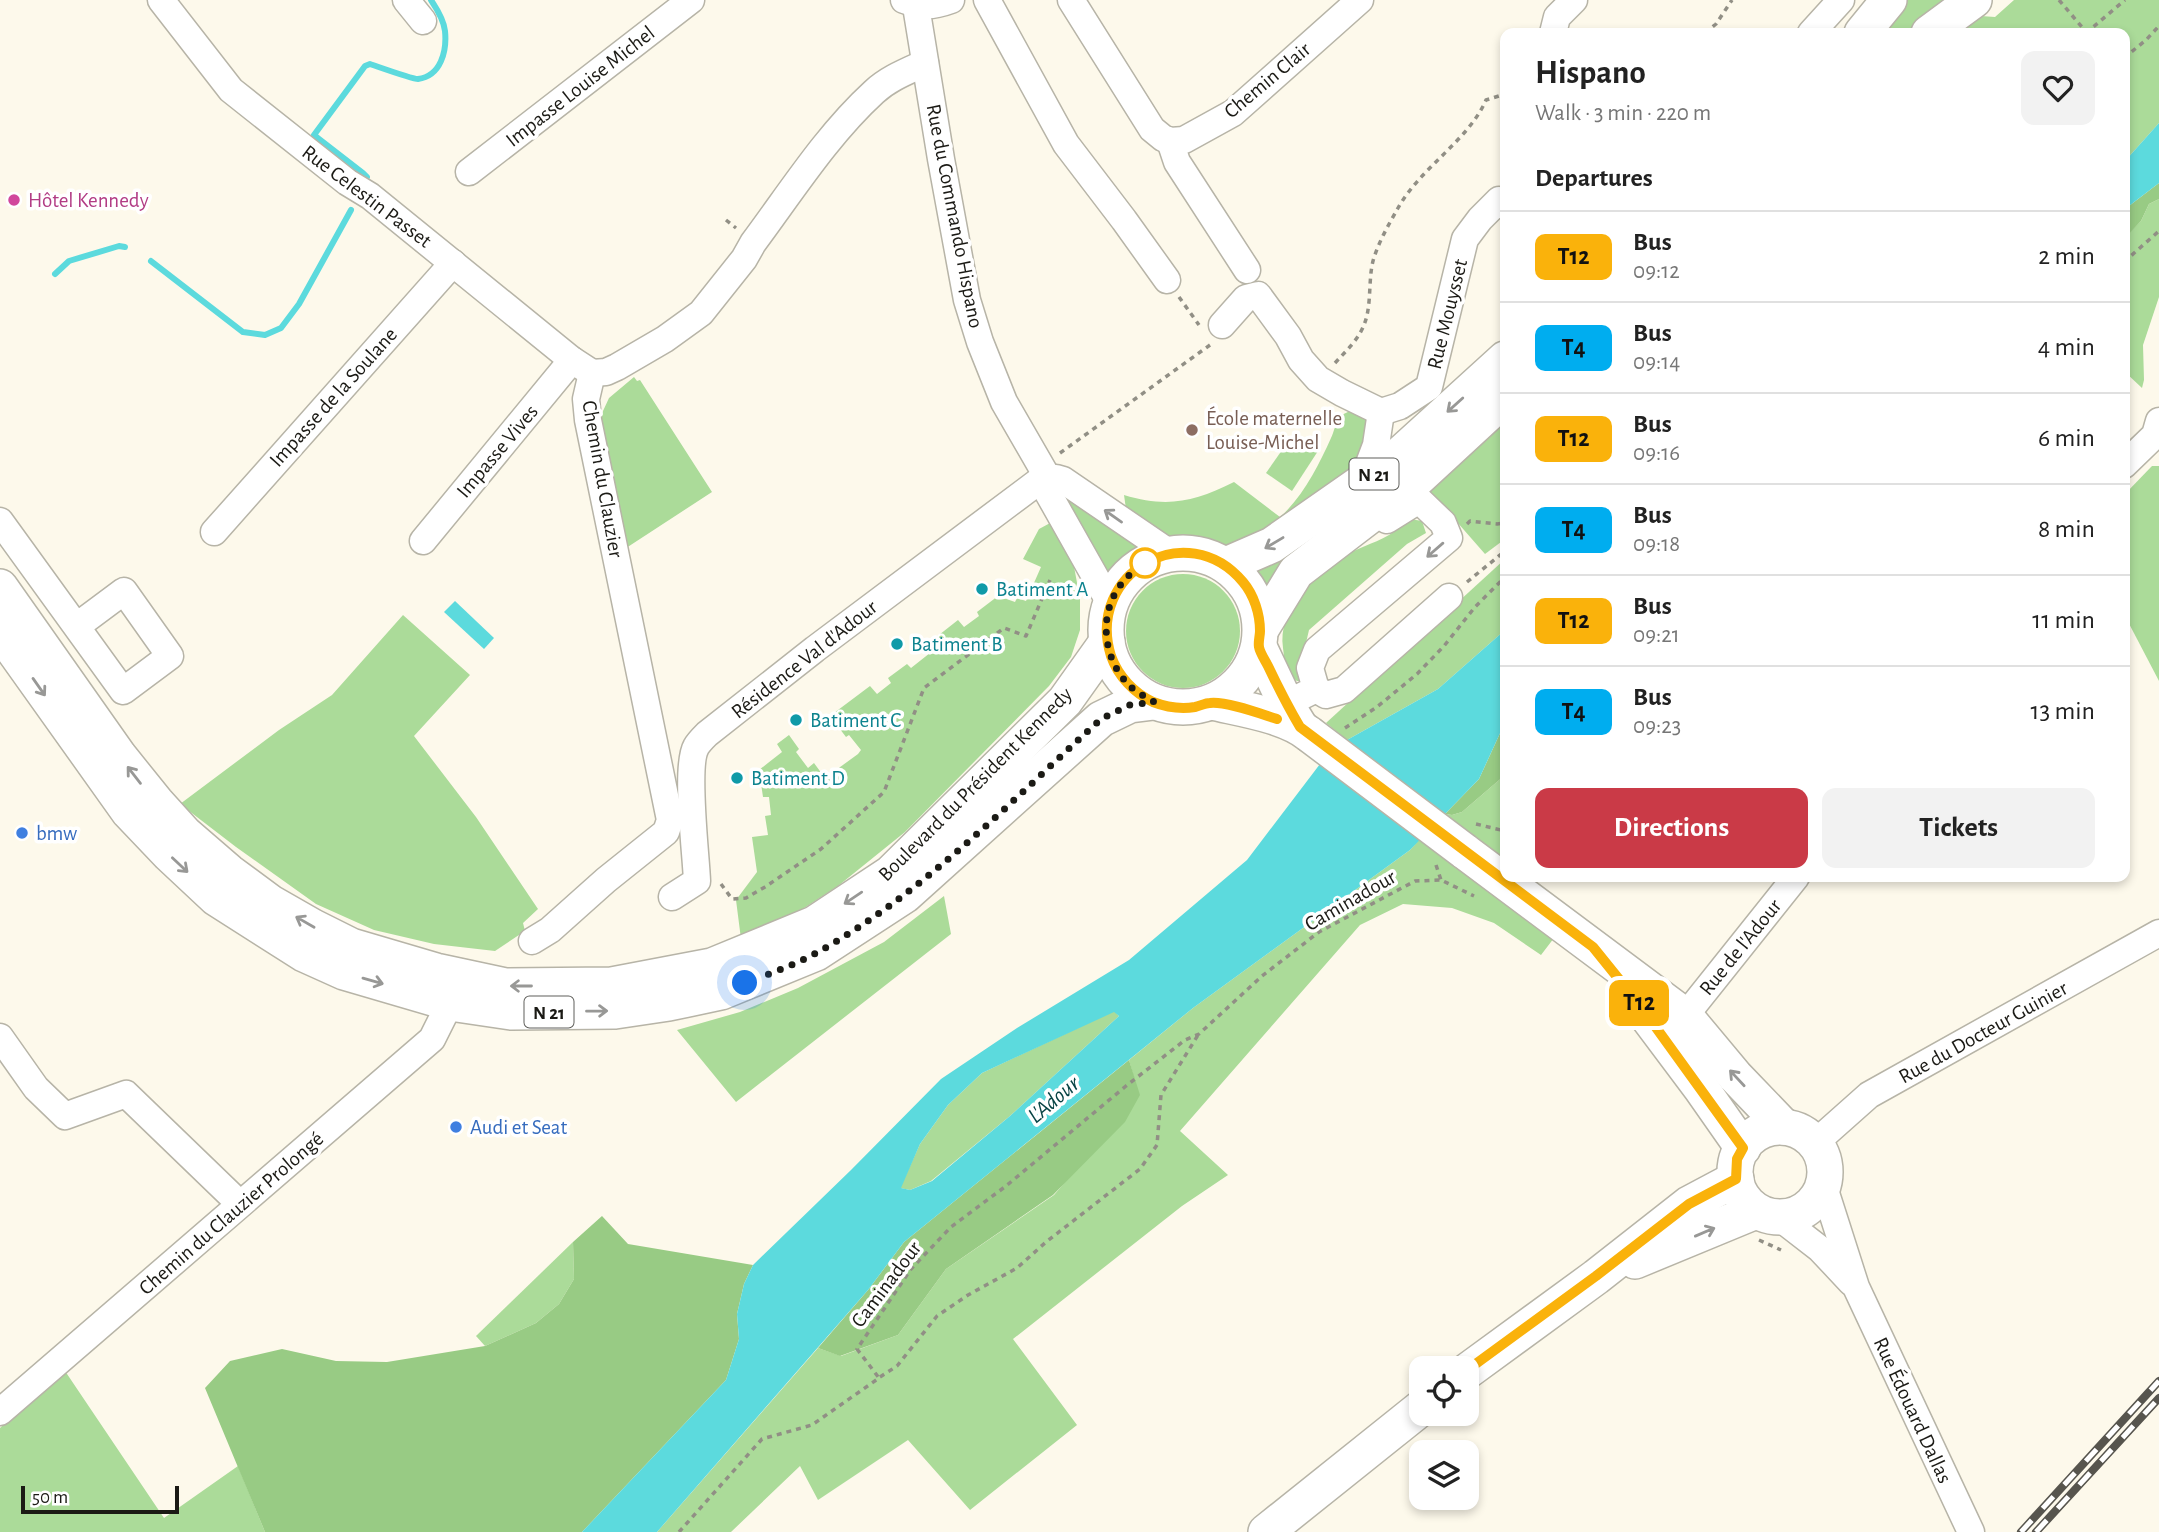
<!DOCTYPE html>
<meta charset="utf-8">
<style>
body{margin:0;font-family:"Alegreya Sans",sans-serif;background:#f2f2f2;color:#222;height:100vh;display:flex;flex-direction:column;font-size:26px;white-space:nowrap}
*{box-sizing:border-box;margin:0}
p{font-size:23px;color:#767676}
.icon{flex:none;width:38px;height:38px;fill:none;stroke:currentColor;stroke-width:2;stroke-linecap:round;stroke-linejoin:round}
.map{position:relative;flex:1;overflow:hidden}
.panel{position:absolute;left:1500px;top:28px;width:630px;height:854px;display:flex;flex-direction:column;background:#fff;border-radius:14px;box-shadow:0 4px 10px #0003}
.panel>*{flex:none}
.badge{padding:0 14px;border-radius:10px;font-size:24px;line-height:46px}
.buttons{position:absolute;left:1409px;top:1356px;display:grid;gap:14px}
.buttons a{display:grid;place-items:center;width:70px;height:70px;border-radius:14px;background:#fff;box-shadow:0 4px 10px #0003;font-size:35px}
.scale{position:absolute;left:21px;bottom:18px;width:158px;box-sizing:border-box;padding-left:7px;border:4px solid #1b1a15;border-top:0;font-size:19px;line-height:24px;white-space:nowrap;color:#1b1a15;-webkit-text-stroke:5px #fff;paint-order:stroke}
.you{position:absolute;width:35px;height:35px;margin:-18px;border:5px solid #fff;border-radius:50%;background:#1a73e8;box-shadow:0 0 0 10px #1a73e833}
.map>.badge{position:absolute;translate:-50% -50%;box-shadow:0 0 0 4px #fff}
h2{padding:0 35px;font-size:26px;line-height:63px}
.round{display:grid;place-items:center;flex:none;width:74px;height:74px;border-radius:14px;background:#f2f2f2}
.overview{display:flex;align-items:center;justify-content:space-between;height:119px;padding:0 35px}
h1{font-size:33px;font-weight:700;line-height:52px}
.button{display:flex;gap:14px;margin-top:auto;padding:14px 35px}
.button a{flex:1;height:80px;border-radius:14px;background:#ca3a47;color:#fff;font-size:28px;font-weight:700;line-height:80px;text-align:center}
.button a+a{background:#f2f2f2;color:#222}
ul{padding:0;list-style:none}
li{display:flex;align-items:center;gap:21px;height:91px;padding:0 35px;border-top:2px solid #e0e0e0}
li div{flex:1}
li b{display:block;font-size:26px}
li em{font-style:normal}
li .badge{min-width:77px;font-weight:700;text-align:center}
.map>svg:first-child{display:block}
.green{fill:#abdb99}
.forest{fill:#98cb84}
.water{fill:#5cdadd;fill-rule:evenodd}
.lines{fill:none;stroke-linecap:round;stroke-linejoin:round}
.stream{stroke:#5cdadd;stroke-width:6}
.minor-casing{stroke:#b7b4a7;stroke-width:29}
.major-casing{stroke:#b7b4a7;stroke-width:38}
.path{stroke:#918f85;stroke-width:3.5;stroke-dasharray:5 5;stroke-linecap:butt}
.minor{stroke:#fff;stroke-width:26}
.major{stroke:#fff;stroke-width:35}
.rail-casing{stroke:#57554e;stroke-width:8}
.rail{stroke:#fff;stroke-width:5;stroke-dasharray:16;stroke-linecap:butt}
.major-bridge-casing{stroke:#b7b4a7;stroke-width:38;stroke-linecap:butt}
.major-bridge{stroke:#fff;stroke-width:35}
.oneway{stroke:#989896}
.line-casing{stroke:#fff;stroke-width:16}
.line{stroke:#fab20b;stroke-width:10}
.walk{stroke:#1b1a15;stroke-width:7;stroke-dasharray:0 12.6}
.hotel-dot{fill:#d1479c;stroke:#fff;stroke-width:2.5}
.education-dot{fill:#8d6e63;stroke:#fff;stroke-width:2.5}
.stop-dot{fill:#fff;stroke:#fab20b;stroke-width:3.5}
.culture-dot{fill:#0f9aa8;stroke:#fff;stroke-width:2.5}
.shop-dot{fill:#3f7fe0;stroke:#fff;stroke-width:2.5}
.labels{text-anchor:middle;stroke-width:7;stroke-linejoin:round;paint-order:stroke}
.shield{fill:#fff;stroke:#5f5f5b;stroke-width:2}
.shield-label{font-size:19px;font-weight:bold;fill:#1b1a15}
.street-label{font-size:21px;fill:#1b1a15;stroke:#fff}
.hotel-label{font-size:21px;fill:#b23c85;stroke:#fff;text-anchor:start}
.education-label{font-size:21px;fill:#785e54;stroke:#fff;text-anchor:start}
.culture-label{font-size:21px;fill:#0d838f;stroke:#fff;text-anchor:start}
.shop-label{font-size:21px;fill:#366cbe;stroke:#fff;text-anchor:start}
.water-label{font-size:23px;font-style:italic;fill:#084445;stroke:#fff}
</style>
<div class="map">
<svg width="2159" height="1532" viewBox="0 0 2159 1532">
<rect width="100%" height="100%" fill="#fdf9eb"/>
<g class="green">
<polygon points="1897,0 1953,0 1906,33 1869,33"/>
<polygon points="2014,0 2159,0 2159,123 2125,161 2124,33 1958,33 1981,16 1995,17"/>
<polygon points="2159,199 2159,297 2143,345 2144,380 2142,388 2125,372 2124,238 2141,221 2149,204"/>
<polygon points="634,377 637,381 640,380 712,492 620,552 597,424 609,398"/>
<path d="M1354,410l18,9 -12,53 -124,75 -48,-7 -39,-10 -22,-14 -3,-21c43,13 70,7 110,-13l46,35c22,-19 39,-52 51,-79 3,-6 4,-14 9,-20 3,-5 8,-6 14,-8z"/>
<polygon points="1505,421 1505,539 1485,554 1429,490"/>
<polygon points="1294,433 1318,451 1292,491 1266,473"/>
<polygon points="2152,466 2159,466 2159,681 2125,616 2125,494"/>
<polygon points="1062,491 1139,547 1123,556 1105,575"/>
<polygon points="1338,510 1265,589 1249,567"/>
<path d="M1410,519l12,2 4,12 -19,11 -98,86 -7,30 -1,21h-4c-13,-10 -12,-17 -14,-33 -5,-37 26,-74 56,-90 16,-9 34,-14 50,-23 7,-4 14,-11 21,-16z"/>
<polygon points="1052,522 1073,561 1080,599 1080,630 1071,657 1049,686 905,832 838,886 798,912 741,939 736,900 757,872 752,837 768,835 765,816 771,815 769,797 763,797 759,770 782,752 777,744 789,735 799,749 796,752 808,768 814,763 825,778 858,754 861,750 849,735 846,737 830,716 870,686 877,694 891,683 888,678 907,664 911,668 935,649 930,642 958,620 964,627 979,616 977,612 998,596 1015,602 1017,598 1026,601 1041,567 1023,559 1039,529"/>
<polygon points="1505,559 1505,630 1438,689 1347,740 1326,723"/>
<circle cx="1183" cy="631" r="57"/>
<polygon points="403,615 470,675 414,736 476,817 538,909 523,923 525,931 495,951 434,944 374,930 316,904 236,847 180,804 279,730 332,695"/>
<polygon points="1505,775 1505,861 1442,817 1445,814 1452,815 1462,812"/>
<polygon points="1419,840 1554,938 1541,955 1494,923 1452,908 1403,904 1360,925 1180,1131 1228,1175 1182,1206 1013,1339 1077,1425 970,1510 908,1440 818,1500 800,1466 731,1532 657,1532 818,1348 841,1356 898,1335 946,1269 1054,1195 1139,1096 1129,1060 1193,1008 1410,850"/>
<polygon points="944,896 951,934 736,1102 677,1030 740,1012 798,988 884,942"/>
<polygon points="1114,1011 1119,1016 1010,1116 931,1181 910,1190 900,1188 920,1144 948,1105 982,1073"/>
<polygon points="573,1242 574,1279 559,1304 536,1323 485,1346 476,1336"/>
<polygon points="63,1368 164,1518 238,1466 265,1532 0,1532 0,1428"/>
</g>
<g class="forest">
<polygon points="2159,183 2159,199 2149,204 2141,221 2125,238 2125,209"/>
<polygon points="1505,727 1505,775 1462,812 1452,815 1445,814 1479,779 1501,731"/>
<polygon points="1129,1060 1140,1095 1125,1122 1053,1195 946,1269 898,1335 840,1356 818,1348 868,1290 904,1242"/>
<polygon points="602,1216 628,1244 753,1265 744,1284 737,1314 739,1339 726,1380 582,1532 265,1532 205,1388 230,1361 282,1349 336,1361 387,1362 485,1346 536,1323 559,1304 574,1279 573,1242"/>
</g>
<g class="water">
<polygon points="2159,123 2159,183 2125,209 2125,161"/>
<polygon points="455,601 494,638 484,649 444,612"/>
<path d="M1505,630v97l-4,4 -22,48 -69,71 -217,158 -289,234 -36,48 -211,242h-75l144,-152 13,-41 -2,-25 7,-30 9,-19 98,-95 90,-91 76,-51 112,-68 118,-100 73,-96 27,-24 91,-51zM1114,1012l5,4 -109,100 -78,65 -22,9 -9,-2 19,-44 28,-39 34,-32z"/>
</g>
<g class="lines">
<g class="stream">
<path d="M365,181l2,-4 -4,-4 -49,-38 51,-69 5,-2c9,3 42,15 48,15 23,-3 29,-28 27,-48 -1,-11 -8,-22 -14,-31"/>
<polyline points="151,261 243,332 265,335 281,328 299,304 351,210"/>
<polyline points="55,274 69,261 119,246 125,247"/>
</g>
<g class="minor-casing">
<g id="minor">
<polyline points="161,0 231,90 347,182 370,196 572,360 592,373"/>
<polyline points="406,0 423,21"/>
<path d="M904,0c19,7 28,7 47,0"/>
<polyline points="915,0 941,159 967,300 980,342 1004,402 1049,480 1046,487 1048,493 1110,603"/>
<polyline points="987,0 1066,144 1124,220 1167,280"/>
<polyline points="1071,0 1152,129 1163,138 1170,141 1184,140 1233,113 1360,0"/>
<polyline points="1553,33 1557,17 1574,0"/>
<polyline points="1811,33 1841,0"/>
<polyline points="1170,141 1177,162 1247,270"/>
<polyline points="469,172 691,0"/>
<polyline points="1222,325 1246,298 1258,295 1288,336 1301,360 1318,379 1342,393 1381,412"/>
<path d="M592,373l14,-1 11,-5 48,-28 36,-26 43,-54 9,-16c38,-51 74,-108 121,-151 15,-14 34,-21 51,-29"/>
<polyline points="1381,412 1400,406 1429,387 1465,239 1480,219 1499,200 1505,206"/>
<polyline points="2124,465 2155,435 2159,421"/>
<polyline points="1049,480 1056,478 1063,480 1170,553"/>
<polyline points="1362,482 1376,445 1381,412"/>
<polyline points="0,521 123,691 170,656 124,591 77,626"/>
<polyline points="214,532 453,263"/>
<polyline points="423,541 572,360"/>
<polyline points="1316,689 1326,695 1344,690 1449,597"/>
<polyline points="1286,704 1316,689 1310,668 1317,650 1449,538 1443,523 1419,500 1387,520"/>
<path d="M672,897l25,-16c-1,-27 -12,-114 -1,-134 2,-4 7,-9 11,-13l108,-85 232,-174"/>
<polyline points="532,941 550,930 606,880 666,832 670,820 588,420 586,399 592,373"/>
<polyline points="1685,1016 1796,877"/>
<polyline points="0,1037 36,1088 65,1116 126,1094 240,1204"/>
<polyline points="1815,1143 1869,1095 2159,933"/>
<polyline points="1824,1187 1856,1287 1971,1532"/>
<polyline points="1780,1218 1820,1249 1851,1282"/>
<polyline points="0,1412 432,1039 450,1003"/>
</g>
</g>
<g class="major-casing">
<g id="major">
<polyline points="1862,33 1889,0"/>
<polyline points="1929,33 1974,0"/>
<circle cx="1183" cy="630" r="77"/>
<polyline points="1226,565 1272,545 1395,459 1505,359"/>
<polyline points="0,587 119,756 156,802 185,834 229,872 271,903 313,927 351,946 436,971 506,986 612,985 712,966 814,924 891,873 1065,701 1107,642"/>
<polyline points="1261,629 1296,572 1415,481 1505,398"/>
<polyline points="0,631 129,812 169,854 216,898 304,954 344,972 450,1003 511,1012 615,1011 669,1003 721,992 816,953 905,895 1101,719 1130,705 1154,702"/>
<polyline points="1259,647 1286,704 1300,727"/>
<path d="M1212,702c30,7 73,13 97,32"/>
<polyline points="1464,851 1685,1016 1735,1076 1784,1127"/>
<polyline points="1626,988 1701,1088 1743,1148"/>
<circle cx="1780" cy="1172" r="45"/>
<polyline points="1635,1261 1756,1211"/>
<polyline points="1466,1372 1596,1277 1689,1204 1736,1179"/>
<polyline points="1266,1532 1421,1408"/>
</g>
</g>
<g class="path">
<polyline points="2059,0 2087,33"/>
<polyline points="1705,33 1716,24 1732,0"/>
<polyline points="2086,33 2125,0"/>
<polyline points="2124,58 2146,40 2159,26"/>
<polyline points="726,220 736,228"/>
<polyline points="2124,262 2159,231"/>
<polyline points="1179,297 1199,325"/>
<path d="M1335,363c11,-12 23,-23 29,-38 8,-20 4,-44 9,-64 5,-18 16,-37 25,-53 23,-41 70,-67 88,-108l19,-6"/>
<polyline points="1060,453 1210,345"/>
<polyline points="1467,524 1470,521 1497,524 1505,523"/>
<polyline points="1467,582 1505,551"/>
<polyline points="1345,728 1377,707 1417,674 1444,646 1475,607 1505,577"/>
<polyline points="1476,824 1505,831"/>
<polyline points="1436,865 1441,880"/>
<polyline points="721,884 732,899 746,898 765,887 821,849 884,792 924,688 1004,628 1026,636 1050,580"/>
<polyline points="1759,1240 1781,1250"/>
<polyline points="880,1377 897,1366 937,1316 968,1295 1017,1268 1046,1242 1140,1169 1157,1145 1161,1095 1198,1035"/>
<polyline points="679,1532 762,1439 812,1425 879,1378 857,1349 911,1269 951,1227 1006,1186 1126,1086 1185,1040 1199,1034 1262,976 1319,932 1415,881 1441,880 1474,896"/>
</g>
<use href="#minor" class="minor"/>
<use href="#major" class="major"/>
<g class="rail-casing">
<g id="rail">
<polyline points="2021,1532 2159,1381"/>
<polyline points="2036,1532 2159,1398"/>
</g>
</g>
<use href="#rail" class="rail"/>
<g class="major-bridge-casing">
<polyline id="major-bridge" points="1309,734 1464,851"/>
</g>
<use href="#major-bridge" class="major-bridge"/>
</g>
<defs><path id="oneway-shaft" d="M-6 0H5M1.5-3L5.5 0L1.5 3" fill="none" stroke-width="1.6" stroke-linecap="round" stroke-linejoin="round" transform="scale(1.75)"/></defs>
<g class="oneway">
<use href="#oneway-shaft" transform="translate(1455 405) rotate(138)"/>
<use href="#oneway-shaft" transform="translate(1113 516) rotate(-145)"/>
<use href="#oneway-shaft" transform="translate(1274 543) rotate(149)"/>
<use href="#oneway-shaft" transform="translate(1435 550) rotate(139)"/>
<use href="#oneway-shaft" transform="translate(39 687) rotate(55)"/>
<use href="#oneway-shaft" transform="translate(134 775) rotate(-128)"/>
<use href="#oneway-shaft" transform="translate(180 865) rotate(43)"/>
<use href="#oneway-shaft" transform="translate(853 898) rotate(146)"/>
<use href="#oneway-shaft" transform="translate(305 922) rotate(-150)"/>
<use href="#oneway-shaft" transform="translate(373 981) rotate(16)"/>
<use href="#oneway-shaft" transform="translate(521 986) rotate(180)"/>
<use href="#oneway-shaft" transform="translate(597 1011) rotate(-1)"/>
<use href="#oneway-shaft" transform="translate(1737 1078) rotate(-133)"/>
<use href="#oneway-shaft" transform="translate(1705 1232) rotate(-23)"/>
</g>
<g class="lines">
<g class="line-casing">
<path id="line" d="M1277,719c-16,-5 -51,-18 -67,-16 -5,0 -10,3 -15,4 -13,2 -29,0 -42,-5 -19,-9 -35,-26 -42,-46 -26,-83 76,-141 132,-74 11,13 17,32 17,49 0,5 -2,11 -1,16 1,6 6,13 9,19 10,21 20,41 32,61l293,220 46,57 104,144 -6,11 -1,20 -47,25 -93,72 -130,95"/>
</g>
<use href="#line" class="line"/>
<path class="walk" d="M745,983c24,-9 50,-18 73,-31 107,-60 193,-151 283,-233l29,-14 24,-3c-7,-5 -17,-9 -23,-15 -28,-26 -34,-73 -9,-104 8,-10 18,-17 29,-24l-6,4"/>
</g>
<circle class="hotel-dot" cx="14" cy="200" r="7"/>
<circle class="education-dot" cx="1192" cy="430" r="7"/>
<circle class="stop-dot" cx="1145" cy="563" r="14"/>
<g class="culture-dot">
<circle cx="982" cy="589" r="7"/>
<circle cx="897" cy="644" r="7"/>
<circle cx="796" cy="720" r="7"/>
<circle cx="737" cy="778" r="7"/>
</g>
<g class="shop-dot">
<circle cx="22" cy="833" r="7"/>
<circle cx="456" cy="1127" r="7"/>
</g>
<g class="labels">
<g class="shield">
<rect x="1349.5" y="458.5" width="49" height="31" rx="5"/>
<rect x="524.5" y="996.5" width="49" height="31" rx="5"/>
</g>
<g class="shield-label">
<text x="1374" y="481">N 21</text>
<text x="549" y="1019">N 21</text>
</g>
<g class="street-label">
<text transform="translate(1267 80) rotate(-40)" y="7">Chemin Clair</text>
<text transform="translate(580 86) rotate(-38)" y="7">Impasse Louise Michel</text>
<text transform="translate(367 196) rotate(37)" y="7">Rue Celestin Passet</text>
<text transform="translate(955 216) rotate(79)" y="7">Rue du Commando Hispano</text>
<text transform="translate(1447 314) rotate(-76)" y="7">Rue Mouysset</text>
<text transform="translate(333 397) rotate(-48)" y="7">Impasse de la Soulane</text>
<text transform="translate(497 451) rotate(-50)" y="7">Impasse Vives</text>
<text transform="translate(603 479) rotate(80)" y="7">Chemin du Clauzier</text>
<text transform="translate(804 659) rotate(-38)" y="7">Résidence Val d'Adour</text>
<text transform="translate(975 784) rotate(-45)" y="7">Boulevard du Président Kennedy</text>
<text transform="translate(1350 900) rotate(-30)" y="7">Caminadour</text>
<text transform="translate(1740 947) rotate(-51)" y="7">Rue de l'Adour</text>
<text transform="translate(1983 1032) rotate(-29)" y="7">Rue du Docteur Guinier</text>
<text transform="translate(231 1213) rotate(-41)" y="7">Chemin du Clauzier Prolongé</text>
<text transform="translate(886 1284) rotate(-53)" y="7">Caminadour</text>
<text transform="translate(1913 1410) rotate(65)" y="7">Rue Édouard Dallas</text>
</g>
<g class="hotel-label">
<text x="28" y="207">Hôtel Kennedy</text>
</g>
<g class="education-label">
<text x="1206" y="425">École maternelle<tspan x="1206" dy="24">Louise-Michel</tspan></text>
</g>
<g class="culture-label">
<text x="996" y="596">Batiment A</text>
<text x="911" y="651">Batiment B</text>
<text x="810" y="727">Batiment C</text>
<text x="751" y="785">Batiment D</text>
</g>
<g class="shop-label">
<text x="36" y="840">bmw</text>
<text x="470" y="1134">Audi et Seat</text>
</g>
<g class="water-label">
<text transform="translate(1053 1099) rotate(-40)" y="8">L'Adour</text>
</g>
</g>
</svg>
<div class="buttons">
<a><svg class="icon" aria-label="locate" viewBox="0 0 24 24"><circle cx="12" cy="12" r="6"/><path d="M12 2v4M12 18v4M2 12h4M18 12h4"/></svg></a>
<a><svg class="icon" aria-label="layers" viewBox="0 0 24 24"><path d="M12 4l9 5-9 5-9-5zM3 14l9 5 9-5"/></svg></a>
</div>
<div class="scale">50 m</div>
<div class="you" style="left:745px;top:983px"></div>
<b class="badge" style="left:1639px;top:1003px;background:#fab20b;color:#111">T12</b>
<section class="panel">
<div class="overview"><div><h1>Hispano</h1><p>Walk · 3 min · 220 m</p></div><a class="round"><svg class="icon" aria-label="heart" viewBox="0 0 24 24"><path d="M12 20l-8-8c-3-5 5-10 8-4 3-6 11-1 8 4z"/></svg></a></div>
<h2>Departures</h2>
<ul>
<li><span class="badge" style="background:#fab20b;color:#111">T12</span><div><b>Bus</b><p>09:12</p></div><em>2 min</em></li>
<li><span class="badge" style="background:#00adef;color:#111">T4</span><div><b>Bus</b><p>09:14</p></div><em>4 min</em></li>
<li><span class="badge" style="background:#fab20b;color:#111">T12</span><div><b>Bus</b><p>09:16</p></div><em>6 min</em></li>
<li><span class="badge" style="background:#00adef;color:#111">T4</span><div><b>Bus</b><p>09:18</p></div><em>8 min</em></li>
<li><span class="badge" style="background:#fab20b;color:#111">T12</span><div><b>Bus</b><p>09:21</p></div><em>11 min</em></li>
<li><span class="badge" style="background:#00adef;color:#111">T4</span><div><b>Bus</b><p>09:23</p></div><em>13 min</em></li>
</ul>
<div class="button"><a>Directions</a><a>Tickets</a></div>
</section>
</div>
